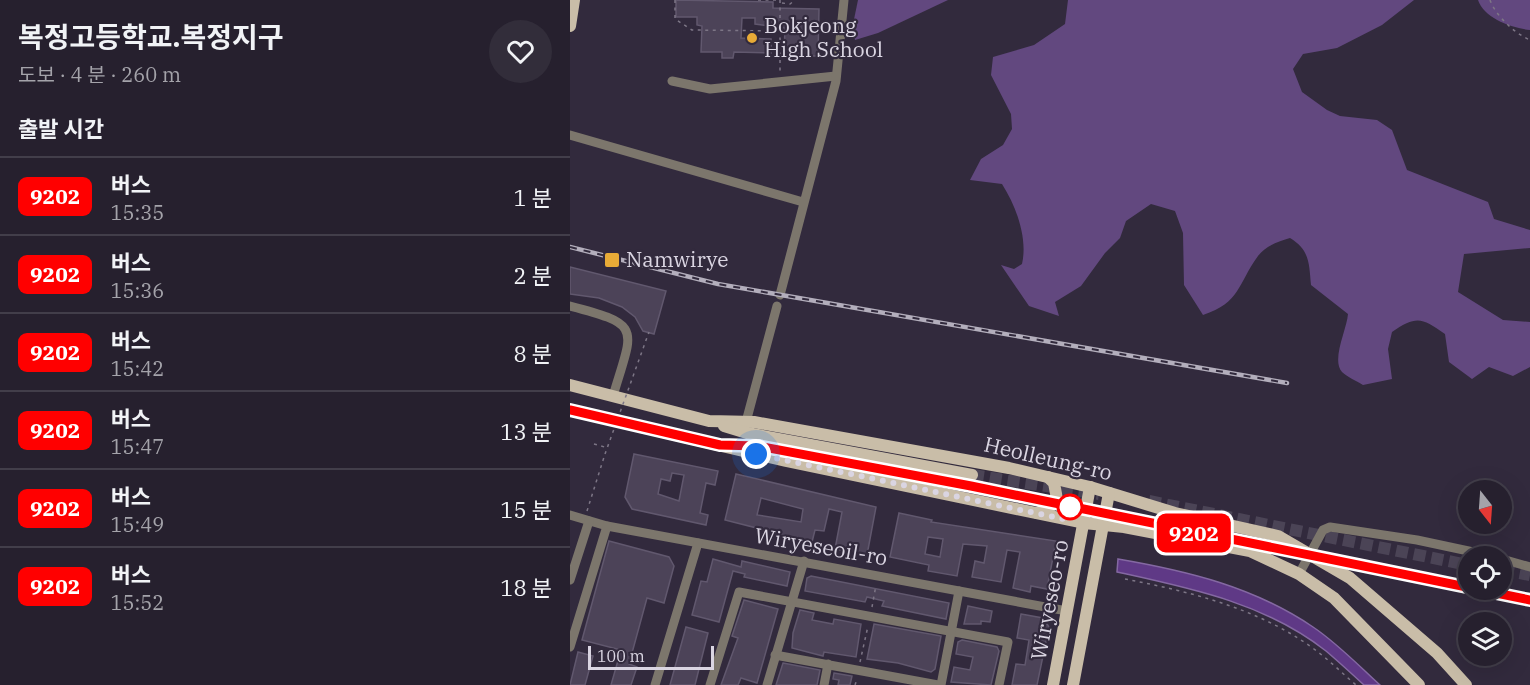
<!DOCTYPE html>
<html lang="ko">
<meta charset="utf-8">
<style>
body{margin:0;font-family:"IBM Plex Serif","Noto Sans KR",serif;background:#322d3a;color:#f1f3f6;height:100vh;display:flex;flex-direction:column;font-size:22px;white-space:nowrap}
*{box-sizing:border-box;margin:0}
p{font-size:20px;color:#a4a3aa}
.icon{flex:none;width:33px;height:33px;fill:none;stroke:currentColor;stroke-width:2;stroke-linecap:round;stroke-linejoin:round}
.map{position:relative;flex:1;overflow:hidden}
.details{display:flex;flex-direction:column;background:#26202e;width:570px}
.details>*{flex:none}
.badge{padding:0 12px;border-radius:9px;font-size:21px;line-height:39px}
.needle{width:39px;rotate:163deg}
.tools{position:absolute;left:888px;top:480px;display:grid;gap:12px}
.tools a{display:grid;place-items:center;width:54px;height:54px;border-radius:50%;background:#26202e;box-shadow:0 6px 24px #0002,0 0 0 2px #423e4a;font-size:30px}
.scale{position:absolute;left:18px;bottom:15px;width:126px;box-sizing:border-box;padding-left:6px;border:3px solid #dad5e2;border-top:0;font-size:16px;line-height:21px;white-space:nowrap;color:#dad5e2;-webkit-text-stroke:4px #322a3d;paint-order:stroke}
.you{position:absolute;width:30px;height:30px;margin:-15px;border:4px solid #fff;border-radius:50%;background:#1a73e8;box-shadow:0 0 0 9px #1a73e833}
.map>.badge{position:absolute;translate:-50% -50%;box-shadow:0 0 0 3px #fff}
h2{padding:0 18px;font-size:22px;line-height:54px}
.round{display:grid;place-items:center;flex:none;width:63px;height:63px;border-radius:32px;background:#322d3a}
.overview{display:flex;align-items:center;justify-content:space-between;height:102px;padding:0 18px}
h1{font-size:28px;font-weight:700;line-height:45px}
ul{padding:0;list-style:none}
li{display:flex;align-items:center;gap:18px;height:78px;padding:0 18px;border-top:2px solid #423e4a}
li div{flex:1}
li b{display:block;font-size:22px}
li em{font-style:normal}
li .badge{min-width:66px;font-weight:700;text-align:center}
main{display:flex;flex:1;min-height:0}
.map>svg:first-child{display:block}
.green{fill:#62487f}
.water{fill:#5f3986;stroke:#8468a2;stroke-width:1.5}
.building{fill:#4c4358;stroke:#61586e;stroke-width:1.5;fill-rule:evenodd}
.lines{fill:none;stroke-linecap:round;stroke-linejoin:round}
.major-tunnel{stroke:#4b4456;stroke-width:12;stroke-dasharray:12 6;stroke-linecap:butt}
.path{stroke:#7d7686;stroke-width:1.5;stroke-dasharray:3 4.5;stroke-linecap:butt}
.minor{stroke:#7c766c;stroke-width:9}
.major{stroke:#c9bda8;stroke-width:12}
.rail-casing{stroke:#b3aebc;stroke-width:4.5}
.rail{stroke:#322a3d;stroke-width:2;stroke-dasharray:7;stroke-linecap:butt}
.path-bridge{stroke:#7d7686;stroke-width:1.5;stroke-dasharray:3 4.5;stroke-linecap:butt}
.line-casing{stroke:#fff;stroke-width:14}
.line{stroke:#f00;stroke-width:9}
.walk{stroke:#dad5e2;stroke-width:6;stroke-dasharray:0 10.8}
.poi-dot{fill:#e8ab37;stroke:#322a3d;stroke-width:2}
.stop-dot{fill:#fff;stroke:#f00;stroke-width:3}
.labels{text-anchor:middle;stroke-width:4.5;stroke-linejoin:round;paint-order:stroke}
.poi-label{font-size:21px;fill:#dad5e2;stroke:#322a3d;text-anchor:start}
.street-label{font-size:21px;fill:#dad5e2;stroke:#322a3d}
</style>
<main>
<section class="details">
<div class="overview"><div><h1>복정고등학교.복정지구</h1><p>도보 · 4 분 · 260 m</p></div><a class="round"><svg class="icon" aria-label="heart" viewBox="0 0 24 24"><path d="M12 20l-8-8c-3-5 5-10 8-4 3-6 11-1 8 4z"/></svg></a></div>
<h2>출발 시간</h2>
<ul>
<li><span class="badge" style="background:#f00;color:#fff">9202</span><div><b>버스</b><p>15:35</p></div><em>1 분</em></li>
<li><span class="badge" style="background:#f00;color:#fff">9202</span><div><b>버스</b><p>15:36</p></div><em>2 분</em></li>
<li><span class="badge" style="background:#f00;color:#fff">9202</span><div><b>버스</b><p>15:42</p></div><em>8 분</em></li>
<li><span class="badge" style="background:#f00;color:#fff">9202</span><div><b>버스</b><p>15:47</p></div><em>13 분</em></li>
<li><span class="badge" style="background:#f00;color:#fff">9202</span><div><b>버스</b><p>15:49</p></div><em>15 분</em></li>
<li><span class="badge" style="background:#f00;color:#fff">9202</span><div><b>버스</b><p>15:52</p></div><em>18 분</em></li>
</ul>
</section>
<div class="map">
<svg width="960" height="685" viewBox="0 0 960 685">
<rect width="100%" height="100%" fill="#322a3d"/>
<g class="green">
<polygon points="288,0 378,0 308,33 285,40 282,29"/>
<path d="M498,0h346l-32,25 -45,23 -34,6 -10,15 9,23 25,18 13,6 37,4 15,10 15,40 81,32 6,17 36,11v18l-66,6 -6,38 45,28 27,2v45l-17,9 -24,-9 -17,12 -23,-17 -4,-28c-23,-16 -28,-19 -53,-2l-4,17 4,30 -29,6c-6,-4 -16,-8 -21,-13 -11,-12 5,-43 6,-58l-37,-29c-2,-21 -1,-35 -21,-47 -11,3 -25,8 -32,18 -21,29 -17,46 -55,59l-19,-30 -1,-52 -8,-22 -24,-7 -25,17 -6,17 -15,15 -24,33 -26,16 4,14 -30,-10 -28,-41 13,4 8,-5c6,-26 -6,-58 -20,-80l-32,-4 11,-21 22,-14 9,-16 -1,-15 -20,-39 2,-18 41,-12 31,-21z"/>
<path d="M908,0h52v30c-19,-2 -46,-12 -52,-30z"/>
</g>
<path class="water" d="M548,559c70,12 136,28 195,68 24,16 45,38 67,58h-16c-12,-11 -25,-23 -38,-34 -61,-48 -136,-63 -209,-79z"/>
<g class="building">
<polygon points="106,0 203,2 203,8 249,9 248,56 214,56 215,28 185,24 185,18 172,18 171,38 201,39 201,53 164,52 163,58 152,58 152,52 131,52 132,26 127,25 127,17 106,17"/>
<polygon points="0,267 96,291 84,334 73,331 65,317 52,307 29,298 0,294"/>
<path d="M64,454l84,17 -3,14 -9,-2 -6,30 8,2 -2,10 -74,-16 -7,-12zM102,473l12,2 -5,26 -21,-7 3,-15 9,2z"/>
<path d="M166,474l140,33 -9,48 -32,-6 7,-37 -13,-3 -5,22 -9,-1 -3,12 -87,-22zM191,498l42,11 -2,13 -44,-7z"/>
<path d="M329,513l33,7 -1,2 125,19 -9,48 -16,-3 -1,6 -17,-4 7,-36 -13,-2 -6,32 -29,-5 3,-16 9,2 3,-17 -24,-2 -6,32 -29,-5 1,-6 -39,-8zM358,537l15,2 -3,18 -15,-3z"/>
<polygon points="39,541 99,557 104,566 94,603 77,598 59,664 67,667 61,685 41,685 51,650 12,640"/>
<polygon points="143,559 171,567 172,561 220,572 217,586 174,577 175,574 163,571 149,622 122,615 131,581 137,582"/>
<polygon points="241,576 379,603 376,619 312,606 314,601 297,597 295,602 235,591 237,578"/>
<polygon points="174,600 208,609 187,683 171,678 168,685 151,685 168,638 162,636"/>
<polygon points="398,606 422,611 420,622 411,621 411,624 394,624"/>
<polygon points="230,610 244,613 242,620 263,624 264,619 291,624 286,657 254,652 253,656 222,648 223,633"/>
<polygon points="451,614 473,618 479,627 467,685 442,685 446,664 455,665 459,640 447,638"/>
<polygon points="304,624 371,636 365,669 361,672 328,663 297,659"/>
<polygon points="116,627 138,633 125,685 100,685"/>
<polygon points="392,640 427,647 429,651 421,685 381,682 384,667 400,670 403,657 386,654 388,642"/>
<polygon points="8,652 23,656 15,685 0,685"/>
<polygon points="213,663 250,670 247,685 206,685"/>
<polygon points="264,673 282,676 280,685 268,685 269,680 263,679"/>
</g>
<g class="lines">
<g class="major-tunnel">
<polyline points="402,475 529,494"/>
<polyline points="401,486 960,600"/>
<polyline points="579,501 898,565"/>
<polyline points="932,570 960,575"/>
</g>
<g class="path">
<polyline points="105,0 105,19 122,30 211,31"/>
<polyline points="188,0 209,0"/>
<polyline points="210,0 210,73"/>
<path d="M920,0c6,16 24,33 40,40"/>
<polyline points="212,3 220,4 225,0"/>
<polyline points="24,444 38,448"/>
<polyline points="17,511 35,454"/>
<path d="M555,579c66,13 133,29 189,70 15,11 28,24 42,36"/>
<polyline points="302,607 306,585"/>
<polyline points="290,662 298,626"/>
<polyline points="285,685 287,679"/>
</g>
<g class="minor">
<polyline points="102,81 140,89 266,76"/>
<polyline points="0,135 233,202"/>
<polyline points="210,295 266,81 274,0"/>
<path d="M0,306c74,19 63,22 43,90"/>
<polyline points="176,422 207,306"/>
<polyline points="0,515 37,526 497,611"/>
<polyline points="932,559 960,567"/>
<polyline points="729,574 753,530 760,527 847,540 922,556"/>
<polyline points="0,580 19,521"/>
<polyline points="0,647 37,526"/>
<polyline points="205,655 368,685"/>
<polyline points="85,685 128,543"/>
<polyline points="140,685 169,592 438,642 429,685"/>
<polyline points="197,685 234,561"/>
<polyline points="254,685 258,664"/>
<polyline points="371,685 389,591"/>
</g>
<g class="major">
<polyline points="0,26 4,0"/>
<polyline points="0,385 139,421 184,422 439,468 520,487 605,513 708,536 780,578 867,653 896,685"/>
<polyline points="0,410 216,461 514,523 554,527 680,551 729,574 764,598 849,685"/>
<polyline points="154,426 177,433 402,475"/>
<polyline points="172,446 217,451 401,486"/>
<polyline points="467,513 479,508 487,499 484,483 478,477"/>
<polyline points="483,685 520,487"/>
<polyline points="503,685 539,493"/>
</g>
<g class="rail-casing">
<polyline id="rail" points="0,247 148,284 717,383"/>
</g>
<use href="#rail" class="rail"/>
<polyline class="path-bridge" points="35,454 79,332"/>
</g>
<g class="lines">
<g class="line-casing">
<polyline id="line" points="0,410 150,445 188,446 401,486 960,600"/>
</g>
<use href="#line" class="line"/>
<polyline class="walk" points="186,454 498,520 500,507"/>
</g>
<g class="poi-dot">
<circle cx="182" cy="38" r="6"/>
<rect x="34" y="252" width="16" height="16" rx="3"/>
</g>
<circle class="stop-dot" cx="500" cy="507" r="12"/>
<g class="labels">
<g class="poi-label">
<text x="194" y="33">Bokjeong<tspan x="194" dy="24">High School</tspan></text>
<text x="56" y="267">Namwirye</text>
</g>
<g class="street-label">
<text transform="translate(478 459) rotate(13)" y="7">Heolleung-ro</text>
<text transform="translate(251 547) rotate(10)" y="7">Wiryeseoil-ro</text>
<text transform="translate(480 600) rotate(-79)" y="7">Wiryeseo-ro</text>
</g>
</g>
</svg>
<div class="tools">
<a><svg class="needle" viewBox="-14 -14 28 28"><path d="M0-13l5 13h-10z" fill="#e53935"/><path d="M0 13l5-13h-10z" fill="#a4a3aa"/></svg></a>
<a><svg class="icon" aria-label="locate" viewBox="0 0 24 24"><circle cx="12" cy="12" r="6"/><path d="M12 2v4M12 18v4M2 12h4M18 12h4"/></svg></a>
<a><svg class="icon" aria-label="layers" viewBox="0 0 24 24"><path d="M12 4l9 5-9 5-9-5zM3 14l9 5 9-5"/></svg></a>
</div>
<div class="scale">100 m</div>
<div class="you" style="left:186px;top:454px"></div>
<b class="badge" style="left:624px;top:533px;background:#f00;color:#fff">9202</b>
</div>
</main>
